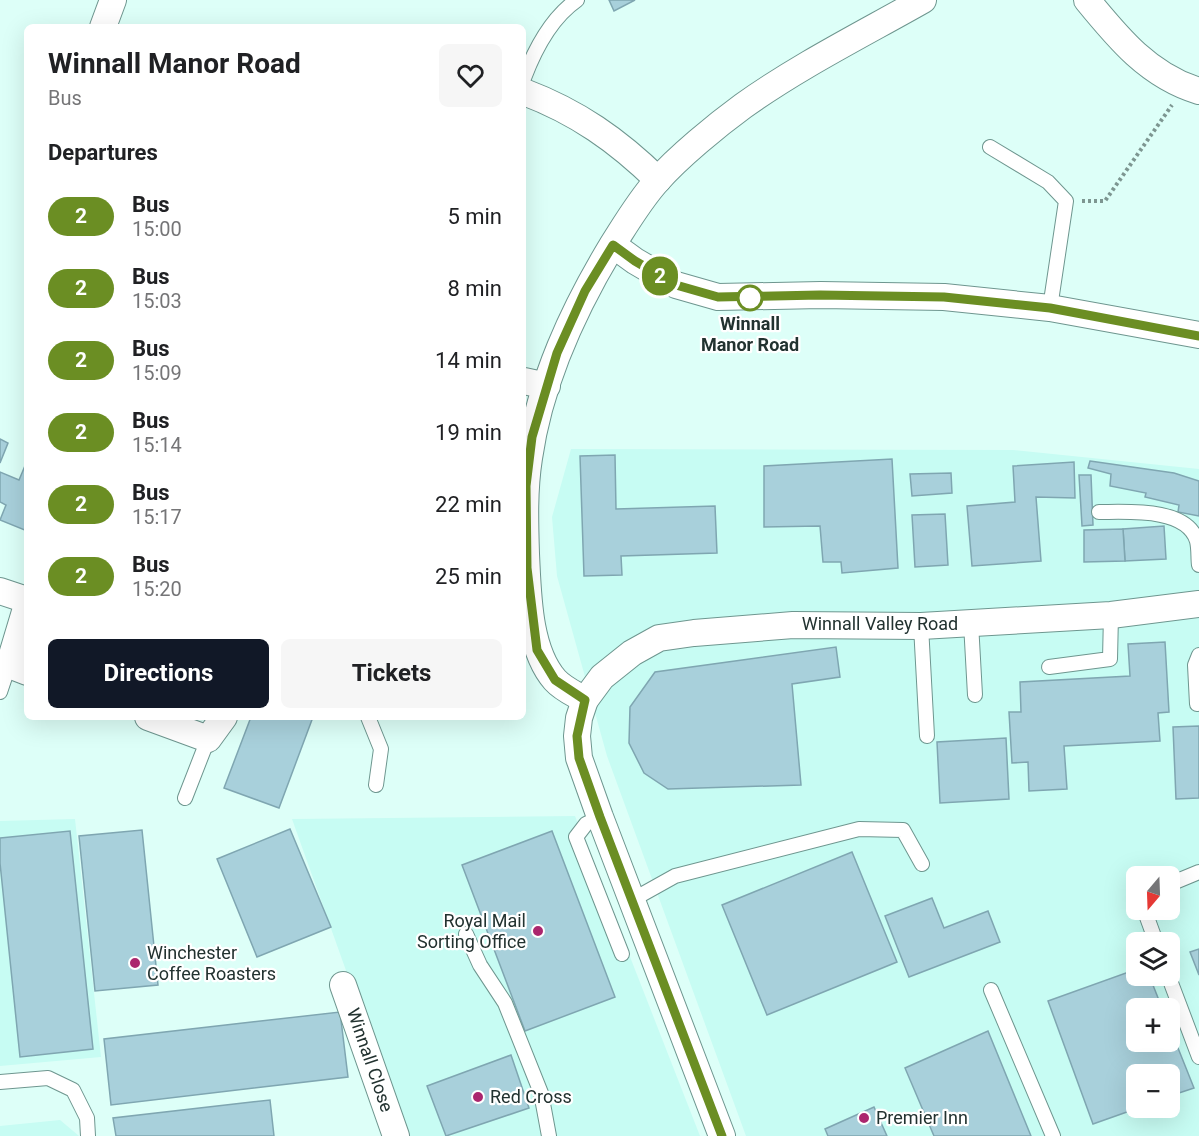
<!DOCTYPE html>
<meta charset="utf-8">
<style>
body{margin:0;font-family:Roboto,sans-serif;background:#f6f6f6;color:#202124;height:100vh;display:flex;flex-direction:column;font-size:22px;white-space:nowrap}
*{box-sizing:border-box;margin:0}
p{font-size:20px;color:#757577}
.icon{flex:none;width:33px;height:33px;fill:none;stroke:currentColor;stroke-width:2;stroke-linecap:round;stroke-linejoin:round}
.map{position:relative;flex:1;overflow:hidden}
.panel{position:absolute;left:24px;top:24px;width:502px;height:696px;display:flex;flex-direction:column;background:#fff;border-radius:9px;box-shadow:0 6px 24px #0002}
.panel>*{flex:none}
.badge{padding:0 12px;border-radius:20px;font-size:21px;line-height:39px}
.needle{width:39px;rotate:199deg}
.fabs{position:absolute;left:1126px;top:866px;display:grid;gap:12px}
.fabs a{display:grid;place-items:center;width:54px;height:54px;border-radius:9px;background:#fff;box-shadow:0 6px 24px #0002;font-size:30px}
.map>.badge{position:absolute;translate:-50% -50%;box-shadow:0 0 0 3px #fff}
h2{padding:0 24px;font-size:22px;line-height:54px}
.round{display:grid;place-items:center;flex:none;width:63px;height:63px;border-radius:9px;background:#f6f6f6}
.head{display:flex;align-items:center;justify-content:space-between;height:102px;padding:0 24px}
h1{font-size:28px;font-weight:700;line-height:45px}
.button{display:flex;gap:12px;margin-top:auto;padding:12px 24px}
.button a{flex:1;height:69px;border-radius:9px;background:#111827;color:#fff;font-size:24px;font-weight:700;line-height:69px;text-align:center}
.button a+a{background:#f6f6f6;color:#202124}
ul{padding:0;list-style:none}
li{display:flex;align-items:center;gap:18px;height:72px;padding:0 24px}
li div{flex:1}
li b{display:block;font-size:22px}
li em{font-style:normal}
li .badge{min-width:66px;font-weight:700;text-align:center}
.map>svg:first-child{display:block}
.built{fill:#c7fcf3;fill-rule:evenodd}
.building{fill:#a8d0db;stroke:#7fa6b1;stroke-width:1.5}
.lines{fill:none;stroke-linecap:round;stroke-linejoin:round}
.lane-casing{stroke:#6e968f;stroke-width:16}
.street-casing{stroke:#6e968f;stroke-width:28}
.path{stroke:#7d9691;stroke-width:4;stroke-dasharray:3 3;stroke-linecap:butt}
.lane{stroke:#fff;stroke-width:14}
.street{stroke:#fff;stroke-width:26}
.line-casing{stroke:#fff;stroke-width:14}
.line{stroke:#6b8e23;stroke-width:9}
.stop-dot{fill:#fff;stroke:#6b8e23;stroke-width:3}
.poi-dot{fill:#ab266e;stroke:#fff;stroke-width:2}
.labels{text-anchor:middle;stroke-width:4.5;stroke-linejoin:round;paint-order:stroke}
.stop-label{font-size:18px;font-weight:bold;fill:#223230;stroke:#fff}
.street-label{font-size:18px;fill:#223230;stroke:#fff}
.poi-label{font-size:18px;fill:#223230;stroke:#fff;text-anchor:start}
</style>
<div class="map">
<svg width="1199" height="1136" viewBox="0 0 1199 1136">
<rect width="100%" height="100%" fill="#ddfff8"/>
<g class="built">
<path d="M571,449l442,1 186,19v667h-453l-139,-380 -50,-180 -5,-59zM1137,876h33v33h-33zM1137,942h33v33h-33zM1137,1008h33v33h-33zM1137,1074h33v33h-33z"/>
<polygon points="575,816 700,1136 405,1136 292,819"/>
<polygon points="75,819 101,1057 0,1066 0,821"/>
<polygon points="60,1120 79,1136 0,1136 0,1126"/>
</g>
<g class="building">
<polygon points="609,0 635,0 614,11"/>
<polygon points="0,439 8,443 0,463"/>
<polygon points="615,455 616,509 715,506 717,553 621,556 622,575 584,576 580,456"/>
<polygon points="892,459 898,568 842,573 841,562 823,562 820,526 764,527 764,466"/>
<polygon points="27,461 27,531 0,520 6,505 0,502 0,472 19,480"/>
<polygon points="1090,461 1174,473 1199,481 1199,516 1178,512 1179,505 1145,497 1146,493 1110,486 1111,474 1088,468"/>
<polygon points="1074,462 1075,498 1036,497 1041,561 972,566 967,506 1015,502 1013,466"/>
<polygon points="951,473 952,493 912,496 910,474"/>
<polygon points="1079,475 1091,475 1093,525 1082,526"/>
<polygon points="945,514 948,565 915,567 912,515"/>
<polygon points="1164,526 1166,559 1125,561 1123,529"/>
<polygon points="1123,529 1125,561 1084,562 1084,530"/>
<polygon points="1165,642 1169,712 1158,713 1160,741 1064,746 1067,789 1029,791 1028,762 1012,763 1009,712 1021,712 1020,682 1130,676 1128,644"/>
<polygon points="836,647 840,677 792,684 801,785 668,789 644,773 629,743 630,707 655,672"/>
<polygon points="251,717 313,717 279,808 224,788"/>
<polygon points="1199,726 1199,798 1176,799 1173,727"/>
<polygon points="1006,738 1009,799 940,803 937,742"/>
<polygon points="290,829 331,927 257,957 217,859"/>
<polygon points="142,830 158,985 95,991 79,836"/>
<polygon points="70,831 93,1049 20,1057 0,863 0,838"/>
<polygon points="552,831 615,997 525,1031 462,865"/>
<polygon points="852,852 897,962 767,1015 722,905"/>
<polygon points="932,898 944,928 988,911 1000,942 909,977 885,916"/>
<polygon points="1199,949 1199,975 1190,952"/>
<polygon points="1137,969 1137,975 1149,975 1162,1008 1137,1008 1137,1041 1170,1041 1170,1028 1194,1088 1170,1096 1170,1074 1137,1074 1137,1107 1141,1107 1093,1124 1048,1001"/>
<polygon points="340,1012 348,1077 111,1105 104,1039"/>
<polygon points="988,1031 1031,1136 934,1136 905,1068"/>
<polygon points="511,1055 529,1108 446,1136 427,1086"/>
<polygon points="270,1100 274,1136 116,1136 113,1118"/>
<polygon points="874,1107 887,1136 828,1136 825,1129"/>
</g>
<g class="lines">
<g class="lane-casing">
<g id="lane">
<path d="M524,78c11,-29 27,-60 53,-78"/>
<polyline points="990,147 1048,182 1066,201 1050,308"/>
<path d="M1099,512c27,0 88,-5 98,29 2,8 1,17 2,24"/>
<polyline points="971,623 975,695"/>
<polyline points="921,626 927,736"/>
<polyline points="1049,667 1110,659 1111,615"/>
<polyline points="0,692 9,665"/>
<polyline points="1197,704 1195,665 1199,655"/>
<polyline points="368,717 381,749 376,785"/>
<polyline points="185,798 208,739"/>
<polyline points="600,817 586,824 576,837 622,954"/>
<polyline points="1170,884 1199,872"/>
<polyline points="632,900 675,876 859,829 903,830 922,864"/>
<polyline points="1144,909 1156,942"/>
<polyline points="466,934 480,965 505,1003 541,1093 549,1136"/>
<polyline points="1168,975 1199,1057"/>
<polyline points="991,990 1053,1136"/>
<polyline points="0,1082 48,1078 73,1090 87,1118 88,1136"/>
</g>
</g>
<g class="street-casing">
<g id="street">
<path d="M1087,0c31,38 62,76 112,91"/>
<polyline points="103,27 113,0"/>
<path d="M524,92c53,20 93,48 134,88"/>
<polyline points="613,245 635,261 676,285 718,297 821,295 944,297 1050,308 1199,335"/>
<polyline points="524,381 547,386"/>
<polyline points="0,591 27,600"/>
<polyline points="27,605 9,665 27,672"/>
<path d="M585,700c-10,-6 -22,-11 -30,-20 -27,-31 -27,-87 -29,-126 -1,-32 -2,-64 3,-96 11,-77 44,-148 84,-214 14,-22 27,-44 44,-63 21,-24 60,-56 86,-75 56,-40 120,-72 180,-106"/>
<polyline points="148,717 208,739 224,717"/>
<polyline points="343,985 396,1136"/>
<polyline points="722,1136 600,817 579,758 577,736 579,718 585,700 602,677 632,653 659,638 694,633 793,625 921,626 1111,615 1199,604"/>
</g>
</g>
<polyline class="path" points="1082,201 1105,201 1172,105"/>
<use href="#lane" class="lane"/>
<use href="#street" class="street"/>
</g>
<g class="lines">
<g class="line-casing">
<polyline id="line" points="722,1136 600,817 579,758 577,736 585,700 555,680 537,650 527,568 526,486 532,437 557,353 585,291 613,245 635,261 676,285 718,297 820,295 944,297 1050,308 1199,336"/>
</g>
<use href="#line" class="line"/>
</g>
<circle class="stop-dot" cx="750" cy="298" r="12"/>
<g class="poi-dot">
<circle cx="538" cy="931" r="6"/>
<circle cx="135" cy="963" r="6"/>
<circle cx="478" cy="1097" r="6"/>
<circle cx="864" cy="1118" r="6"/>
</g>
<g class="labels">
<g class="stop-label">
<text x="750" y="330">Winnall<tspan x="750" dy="21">Manor Road</tspan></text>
</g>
<g class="street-label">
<text x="880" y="630">Winnall Valley Road</text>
<text transform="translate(370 1060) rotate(71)" y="6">Winnall Close</text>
</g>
<g class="poi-label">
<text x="526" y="927" text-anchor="end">Royal Mail<tspan x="526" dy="21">Sorting Office</tspan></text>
<text x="147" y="959">Winchester<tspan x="147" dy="21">Coffee Roasters</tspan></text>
<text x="490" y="1103">Red Cross</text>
<text x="876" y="1124">Premier Inn</text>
</g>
</g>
</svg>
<div class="fabs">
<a><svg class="needle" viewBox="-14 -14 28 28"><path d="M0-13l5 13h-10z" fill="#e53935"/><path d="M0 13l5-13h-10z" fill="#757577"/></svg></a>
<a><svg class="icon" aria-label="layers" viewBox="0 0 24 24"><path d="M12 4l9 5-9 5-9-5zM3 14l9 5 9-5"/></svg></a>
<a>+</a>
<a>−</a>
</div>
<b class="badge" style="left:660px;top:276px;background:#6b8e23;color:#fff">2</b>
<section class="panel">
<div class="head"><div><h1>Winnall Manor Road</h1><p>Bus</p></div><a class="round"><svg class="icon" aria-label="heart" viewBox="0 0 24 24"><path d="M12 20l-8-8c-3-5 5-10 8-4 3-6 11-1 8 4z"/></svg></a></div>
<h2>Departures</h2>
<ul>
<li><span class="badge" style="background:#6b8e23;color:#fff">2</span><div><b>Bus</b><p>15:00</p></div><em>5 min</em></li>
<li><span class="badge" style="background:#6b8e23;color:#fff">2</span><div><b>Bus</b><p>15:03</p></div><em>8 min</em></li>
<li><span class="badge" style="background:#6b8e23;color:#fff">2</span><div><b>Bus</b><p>15:09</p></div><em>14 min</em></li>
<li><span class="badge" style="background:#6b8e23;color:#fff">2</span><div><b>Bus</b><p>15:14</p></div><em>19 min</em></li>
<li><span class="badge" style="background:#6b8e23;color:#fff">2</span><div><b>Bus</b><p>15:17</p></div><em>22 min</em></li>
<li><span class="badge" style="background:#6b8e23;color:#fff">2</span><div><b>Bus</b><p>15:20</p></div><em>25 min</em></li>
</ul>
<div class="button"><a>Directions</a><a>Tickets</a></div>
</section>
</div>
